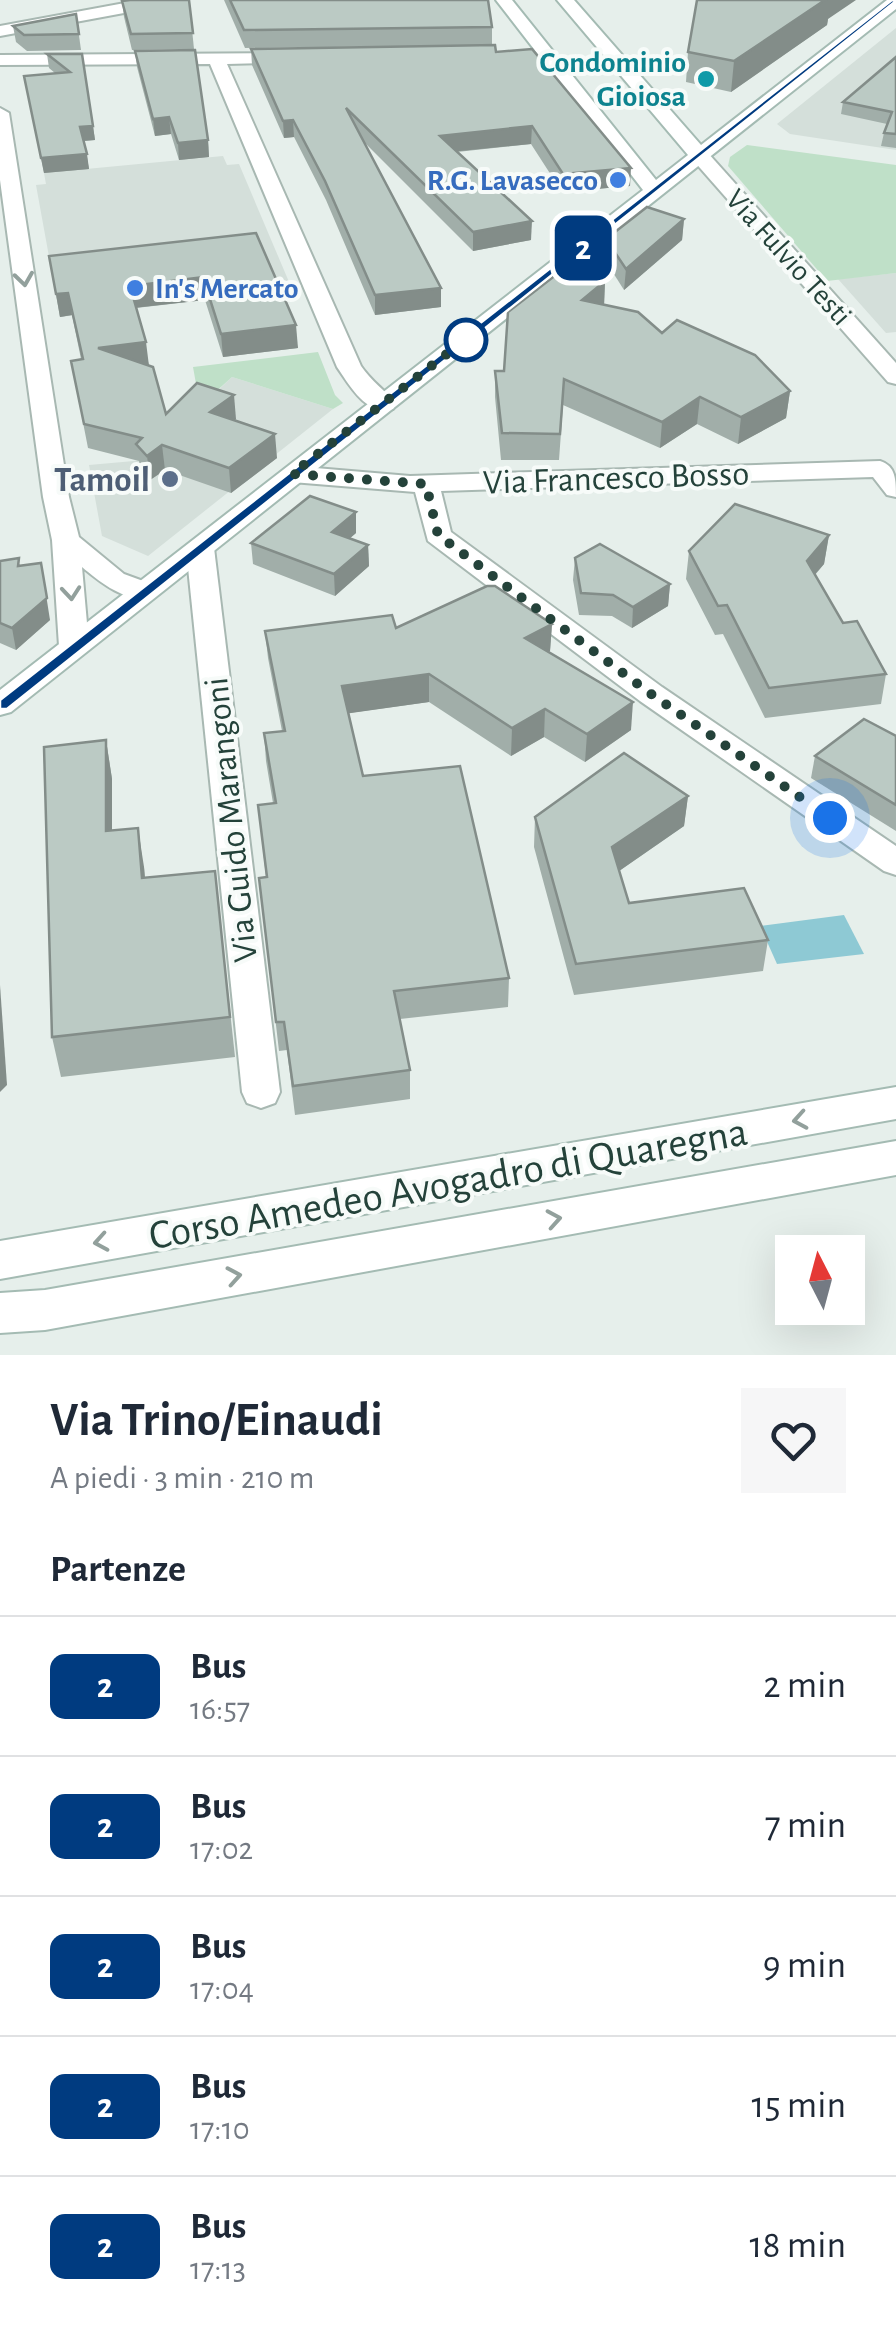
<!DOCTYPE html>
<html lang="it">
<meta charset="utf-8">
<style>
body{margin:0;font-family:"Alegreya Sans",sans-serif;background:#f6f6f7;color:#1f2937;height:100vh;display:flex;flex-direction:column;font-size:38px;white-space:nowrap}
*{box-sizing:border-box;margin:0}
p{font-size:32px;color:#747a83}
.icon{flex:none;width:55px;height:55px;fill:none;stroke:currentColor;stroke-width:2;stroke-linecap:round;stroke-linejoin:round}
.map{position:relative;height:1355px;overflow:hidden}
.sheet{display:flex;flex-direction:column;background:#fff;flex:1}
.sheet>*{flex:none}
.badge{padding:0 20px;border-radius:15px;font-size:35px;line-height:65px}
.needle{width:65px;rotate:354deg}
.buttons{position:absolute;left:775px;top:1235px;display:grid;gap:20px}
.buttons a{display:grid;place-items:center;width:90px;height:90px;border-radius:0px;background:#fff;box-shadow:0 10px 40px #0002;font-size:50px}
.you{position:absolute;width:50px;height:50px;margin:-25px;border:8px solid #fff;border-radius:50%;background:#1a73e8;box-shadow:0 0 0 15px #1a73e833}
.map>.badge{position:absolute;translate:-50% -50%;box-shadow:0 0 0 5px #fff}
h2{padding:0 50px;font-size:38px;line-height:90px}
.round{display:grid;place-items:center;flex:none;width:105px;height:105px;border-radius:0px;background:#f6f6f7}
.head{display:flex;align-items:center;justify-content:space-between;height:170px;padding:0 50px}
h1{font-size:48px;font-weight:600;line-height:75px}
ul{padding:0;list-style:none}
li{display:flex;align-items:center;gap:30px;height:140px;padding:0 50px;border-top:2px solid #e0e1e3}
li div{flex:1}
li b{display:block;font-size:38px}
li em{font-style:normal}
li .badge{min-width:110px;font-weight:700;text-align:center}
.map>svg:first-child{display:block}
.built{fill:#d4dfda}
.green{fill:#bfe0c8}
.water{fill:#8ec9d4}
.lines{fill:none;stroke-linecap:round;stroke-linejoin:round}
.street-casing{stroke:#a8b8b2;stroke-width:4}
.secondary-casing{stroke:#a4bbb3;stroke-width:4}
.street{fill:#fff;fill-rule:evenodd}
.secondary{fill:#fff;fill-rule:evenodd}
.wall{fill:#a1aea9}
.shaded-wall{fill:#838d89}
.building{fill:#bbcac4;stroke:#838d89;stroke-width:2.5}
.oneway{stroke:#92a09c}
.line{fill:#003b80;stroke:#fff;stroke-width:2.5}
.walk{stroke:#24423a;stroke-width:10;stroke-dasharray:0 18}
.culture-dot{fill:#0f9aa8;stroke:#f7fbf9;stroke-width:4}
.shop-dot{fill:#3f7fe0;stroke:#f7fbf9;stroke-width:4}
.stop-dot{fill:#fff;stroke:#003b80;stroke-width:5}
.service-dot{fill:#5c6f8a;stroke:#f7fbf9;stroke-width:4}
.labels{text-anchor:middle;stroke-width:8;stroke-linejoin:round;paint-order:stroke}
.far-culture-label{font-size:30px;font-weight:bold;fill:#0d838f;stroke:#f7fbf9;text-anchor:end}
.far-shop-label{font-size:30px;font-weight:bold;fill:#366cbe;stroke:#f7fbf9;text-anchor:end}
.far-street-label{font-size:30px;fill:#24423a;stroke:#f7fbf9}
.street-label{font-size:35px;fill:#24423a;stroke:#f7fbf9}
.service-label{font-size:35px;font-weight:bold;fill:#4e5e75;stroke:#f7fbf9;text-anchor:end}
.near-street-label{font-size:42px;fill:#24423a;stroke:#f7fbf9}
</style>
<div class="map">
<svg width="896" height="1355" viewBox="0 0 896 1355">
<rect width="100%" height="100%" fill="#e6efeb"/>
<g class="built">
<polygon points="896,28 896,150 790,134 777,124"/>
<polygon points="223,156 227,165 239,164 292,289 60,317 36,185 46,184 44,173"/>
<polygon points="896,273 896,332 886,333 838,279"/>
<polygon points="232,377 333,409 148,556 102,536 89,465 145,460"/>
</g>
<g class="green">
<polygon points="747,145 896,165 896,273 827,281 728,166 730,157"/>
<polygon points="318,352 335,395 343,403 333,409 232,377 200,406 193,367"/>
</g>
<polygon class="water" points="844,915 864,954 777,964 760,926"/>
<g class="lines">
<g class="street-casing">
<g id="street">
<polygon points="141,0 175,0 167,5 0,36 0,26"/>
<path d="M292,53l9,5 -3,4 -71,2 134,302c10,15 24,24 35,38l-3,5c-27,7 -43,-23 -56,-42l-127,-303 -210,1v-10z"/>
<path d="M0,108l9,5 60,384 10,40 45,37 30,11 4,6 -4,6c-27,7 -53,-14 -72,-30l7,79 -5,6h-20l-5,-6 -7,-106 -9,-43 -43,-317z"/>
<polygon points="700,150 707,152 896,363 896,384 888,382 693,160 690,156"/>
<path d="M880,461c16,5 16,19 16,36l-9,-2 -14,-18 -432,14 10,41 211,155 234,159v29l-12,-4 -244,-170 -212,-160 -13,-49 -123,-10 -13,-8 13,-8 118,10z"/>
<polygon points="200,540 214,548 280,1092 275,1103 261,1108 247,1103 242,1092 186,548"/>
</g>
</g>
<g class="secondary-casing">
<g id="secondary">
<polygon points="496,0 512,0 656,180 688,155 557,0 574,0 701,145 887,0 896,0 896,9 11,712 0,715 0,690 643,190"/>
<polygon points="896,1087 896,1119 0,1279 0,1241"/>
<polygon points="896,1141 896,1175 45,1330 0,1333 0,1293 45,1290"/>
</g>
</g>
<use href="#street" class="street"/>
<use href="#secondary" class="secondary"/>
</g>
<g class="wall">
<polygon points="189,0 194,49 132,50 124,17 122,1"/>
<polygon points="224,0 488,0 492,27 492,45 245,48"/>
<polygon points="76,14 81,50 27,51 16,42 13,26"/>
<polygon points="828,19 827,25 731,92 686,82 688,52"/>
<polygon points="251,49 496,52 630,186 562,192 531,144 457,152 531,240 473,251 365,143 441,307 375,315 326,200 294,137 284,138 252,65"/>
<polygon points="135,51 208,140 209,157 179,160 171,134 155,136 137,67"/>
<polygon points="47,54 82,54 95,140 84,141 89,169 44,173 24,76 55,73 49,68"/>
<polygon points="896,57 896,148 881,146 884,133 887,124 841,114 843,102"/>
<polygon points="684,219 682,240 624,290 605,260 606,239"/>
<polygon points="256,233 298,348 223,357 205,300 136,308 149,366 166,414 236,419 235,420 277,458 231,493 165,470 150,480 140,468 139,461 88,448 71,361 81,359 72,315 60,317 49,256"/>
<polygon points="605,281 604,305 790,391 786,418 738,444 697,424 660,448 563,405 559,460 501,460 495,397 495,371 504,371"/>
<polygon points="356,533 350,538 368,545 369,566 335,596 253,564 251,543"/>
<polygon points="829,535 824,564 815,575 843,623 886,674 881,704 765,718 723,634 715,635 686,579 689,551"/>
<polygon points="575,558 670,584 668,606 632,628 612,616 579,615 573,580"/>
<polygon points="0,561 20,566 50,620 16,650 0,643"/>
<polygon points="552,624 550,651 549,652 631,730 585,762 544,737 511,756 429,702 349,713 363,776 509,978 508,1007 400,1019 410,1070 410,1099 295,1115 287,1050 279,1051 259,878 266,877 258,805 273,803 266,761 264,733 282,731 268,658 265,631"/>
<polygon points="896,736 896,831 811,778 815,756"/>
<polygon points="106,740 112,779 112,830 144,867 145,878 215,871 235,1057 61,1077 52,1037"/>
<polygon points="688,796 684,826 619,871 629,903 768,940 763,971 574,995 534,847 535,817"/>
</g>
<g class="shaded-wall">
<polygon points="824,0 856,0 828,19 827,25 731,92 734,61"/>
<polygon points="169,117 171,134 155,136 153,119"/>
<polygon points="293,120 294,137 284,138 283,121"/>
<polygon points="93,126 95,140 82,141 80,127"/>
<polygon points="532,126 531,144 440,153 440,136"/>
<polygon points="208,140 209,157 179,160 178,143"/>
<polygon points="87,154 89,169 44,173 41,158"/>
<polygon points="631,168 630,186 562,192 563,174"/>
<polygon points="684,219 682,240 624,290 626,269"/>
<polygon points="532,221 531,240 473,251 473,232"/>
<polygon points="203,277 205,300 133,308 130,286"/>
<polygon points="605,281 604,306 582,300"/>
<polygon points="441,288 441,307 375,315 375,295"/>
<polygon points="68,293 72,315 60,317 56,294"/>
<polygon points="296,325 298,348 223,357 221,334"/>
<polygon points="146,342 149,366 98,348"/>
<polygon points="790,391 786,418 738,444 741,417"/>
<polygon points="234,395 236,419 213,436 210,412"/>
<polygon points="700,397 697,424 660,448 662,422"/>
<polygon points="275,434 277,458 231,493 229,468"/>
<polygon points="162,445 165,470 150,480 147,456"/>
<polygon points="356,512 356,533 333,553 332,532"/>
<polygon points="829,535 824,564 802,589 807,561"/>
<polygon points="368,545 369,566 335,596 334,574"/>
<polygon points="41,563 50,620 16,650 12,628"/>
<polygon points="670,584 668,606 632,628 633,607"/>
<polygon points="552,624 550,651 524,666 525,638"/>
<polygon points="429,674 429,702 344,714 342,686"/>
<polygon points="633,702 631,730 585,762 587,734"/>
<polygon points="545,709 544,737 511,756 512,728"/>
<polygon points="106,740 112,779 112,870 106,831"/>
<polygon points="688,796 684,826 609,878 612,847"/>
<polygon points="138,828 144,867 148,917 142,878"/>
<polygon points="0,985 7,1085 0,1092"/>
</g>
<g class="building">
<polygon points="130,0 189,0 193,33 131,34 122,1"/>
<polygon points="230,0 488,0 492,27 244,30"/>
<polygon points="697,0 825,0 734,61 688,52"/>
<polygon points="76,14 79,34 24,35 13,26"/>
<polygon points="495,45 496,52 532,49 631,168 563,174 532,126 440,136 532,221 473,232 346,108 441,288 375,295 325,181 293,120 283,121 251,49"/>
<polygon points="195,50 208,140 178,143 169,117 153,119 135,51"/>
<polygon points="47,54 82,54 93,126 80,127 87,154 41,158 24,76 70,72"/>
<polygon points="896,57 896,134 884,133 892,112 843,102"/>
<polygon points="647,207 684,219 626,269 606,239"/>
<polygon points="256,233 296,325 221,334 203,277 130,286 146,342 98,348 153,367 166,414 197,383 234,395 210,412 275,434 229,468 162,445 147,456 136,444 142,438 84,424 71,361 83,359 68,293 56,294 49,256"/>
<polygon points="579,257 605,281 582,300 638,312 662,333 677,320 755,355 790,391 741,417 700,397 662,422 564,379 560,434 502,433 495,371 504,371 508,312"/>
<polygon points="310,496 356,512 332,532 368,545 334,574 251,543"/>
<polygon points="735,504 829,535 807,561 843,623 857,621 886,674 769,688 727,605 718,606 689,551"/>
<polygon points="600,544 670,584 633,607 613,595 581,593 575,558"/>
<polygon points="19,558 18,566 41,563 47,598 12,628 0,623 0,561"/>
<polygon points="487,586 495,586 552,624 525,638 633,702 587,734 545,709 512,728 429,674 342,686 363,776 460,766 509,978 394,991 410,1070 293,1086 284,1022 276,1022 259,878 267,877 258,805 276,803 264,733 285,731 265,631 392,615 396,628"/>
<polygon points="864,719 896,736 896,805 815,756"/>
<polygon points="106,740 106,831 138,828 142,878 215,871 230,1017 52,1037 44,747"/>
<polygon points="624,753 688,796 612,847 629,903 744,888 768,940 576,964 535,817"/>
</g>
<defs><path id="oneway-chevron" d="M-2-3.5L2.5 0L-2 3.5" fill="none" stroke-width="1.6" stroke-linecap="round" stroke-linejoin="round" transform="scale(2.5)"/></defs>
<g class="oneway">
<use href="#oneway-chevron" transform="translate(24 279) rotate(82)"/>
<use href="#oneway-chevron" transform="translate(71 593) rotate(85)"/>
<use href="#oneway-chevron" transform="translate(800 1120) rotate(170)"/>
<use href="#oneway-chevron" transform="translate(554 1219) rotate(-10)"/>
<use href="#oneway-chevron" transform="translate(101 1242) rotate(170)"/>
<use href="#oneway-chevron" transform="translate(234 1276) rotate(-10)"/>
</g>
<polygon class="line" points="892,0 896,1 7,709 0,709 0,700"/>
<g class="lines">
<polyline class="walk" points="466,340 470,336 292,474 426,484 438,535 651,694 830,818"/>
</g>
<circle class="culture-dot" cx="706" cy="79" r="10"/>
<g class="shop-dot">
<circle cx="618" cy="180" r="10"/>
<circle cx="135" cy="288" r="10"/>
</g>
<circle class="stop-dot" cx="466" cy="340" r="20"/>
<circle class="service-dot" cx="170" cy="479" r="10"/>
<g class="labels">
<g class="far-culture-label">
<text x="686" y="72">Condominio<tspan x="686" dy="34">Gioiosa</tspan></text>
</g>
<g class="far-shop-label">
<text x="598" y="190">R.G. Lavasecco</text>
<text x="155" y="298" text-anchor="start">In's Mercato</text>
</g>
<g class="far-street-label">
<text transform="translate(789 257) rotate(48)" y="10">Via Fulvio Testi</text>
</g>
<g class="street-label">
<text transform="translate(616 477) rotate(-2)" y="12">Via Francesco Bosso</text>
<text transform="translate(230 820) rotate(-96)" y="12">Via Guido Marangoni</text>
</g>
<g class="service-label">
<text x="150" y="491">Tamoil</text>
</g>
<g class="near-street-label">
<text transform="translate(448 1182) rotate(-10)" y="15">Corso Amedeo Avogadro di Quaregna</text>
</g>
</g>
</svg>
<div class="buttons">
<a><svg class="needle" viewBox="-14 -14 28 28"><path d="M0-13l5 13h-10z" fill="#e53935"/><path d="M0 13l5-13h-10z" fill="#747a83"/></svg></a>
</div>
<div class="you" style="left:830px;top:818px"></div>
<b class="badge" style="left:583px;top:248px;background:#003b80;color:#fff">2</b>
</div>
<section class="sheet">
<div class="head"><div><h1>Via Trino/Einaudi</h1><p>A piedi · 3 min · 210 m</p></div><a class="round"><svg class="icon" aria-label="heart" viewBox="0 0 24 24"><path d="M12 20l-8-8c-3-5 5-10 8-4 3-6 11-1 8 4z"/></svg></a></div>
<h2>Partenze</h2>
<ul>
<li><span class="badge" style="background:#003b80;color:#fff">2</span><div><b>Bus</b><p>16:57</p></div><em>2 min</em></li>
<li><span class="badge" style="background:#003b80;color:#fff">2</span><div><b>Bus</b><p>17:02</p></div><em>7 min</em></li>
<li><span class="badge" style="background:#003b80;color:#fff">2</span><div><b>Bus</b><p>17:04</p></div><em>9 min</em></li>
<li><span class="badge" style="background:#003b80;color:#fff">2</span><div><b>Bus</b><p>17:10</p></div><em>15 min</em></li>
<li><span class="badge" style="background:#003b80;color:#fff">2</span><div><b>Bus</b><p>17:13</p></div><em>18 min</em></li>
</ul>
</section>
